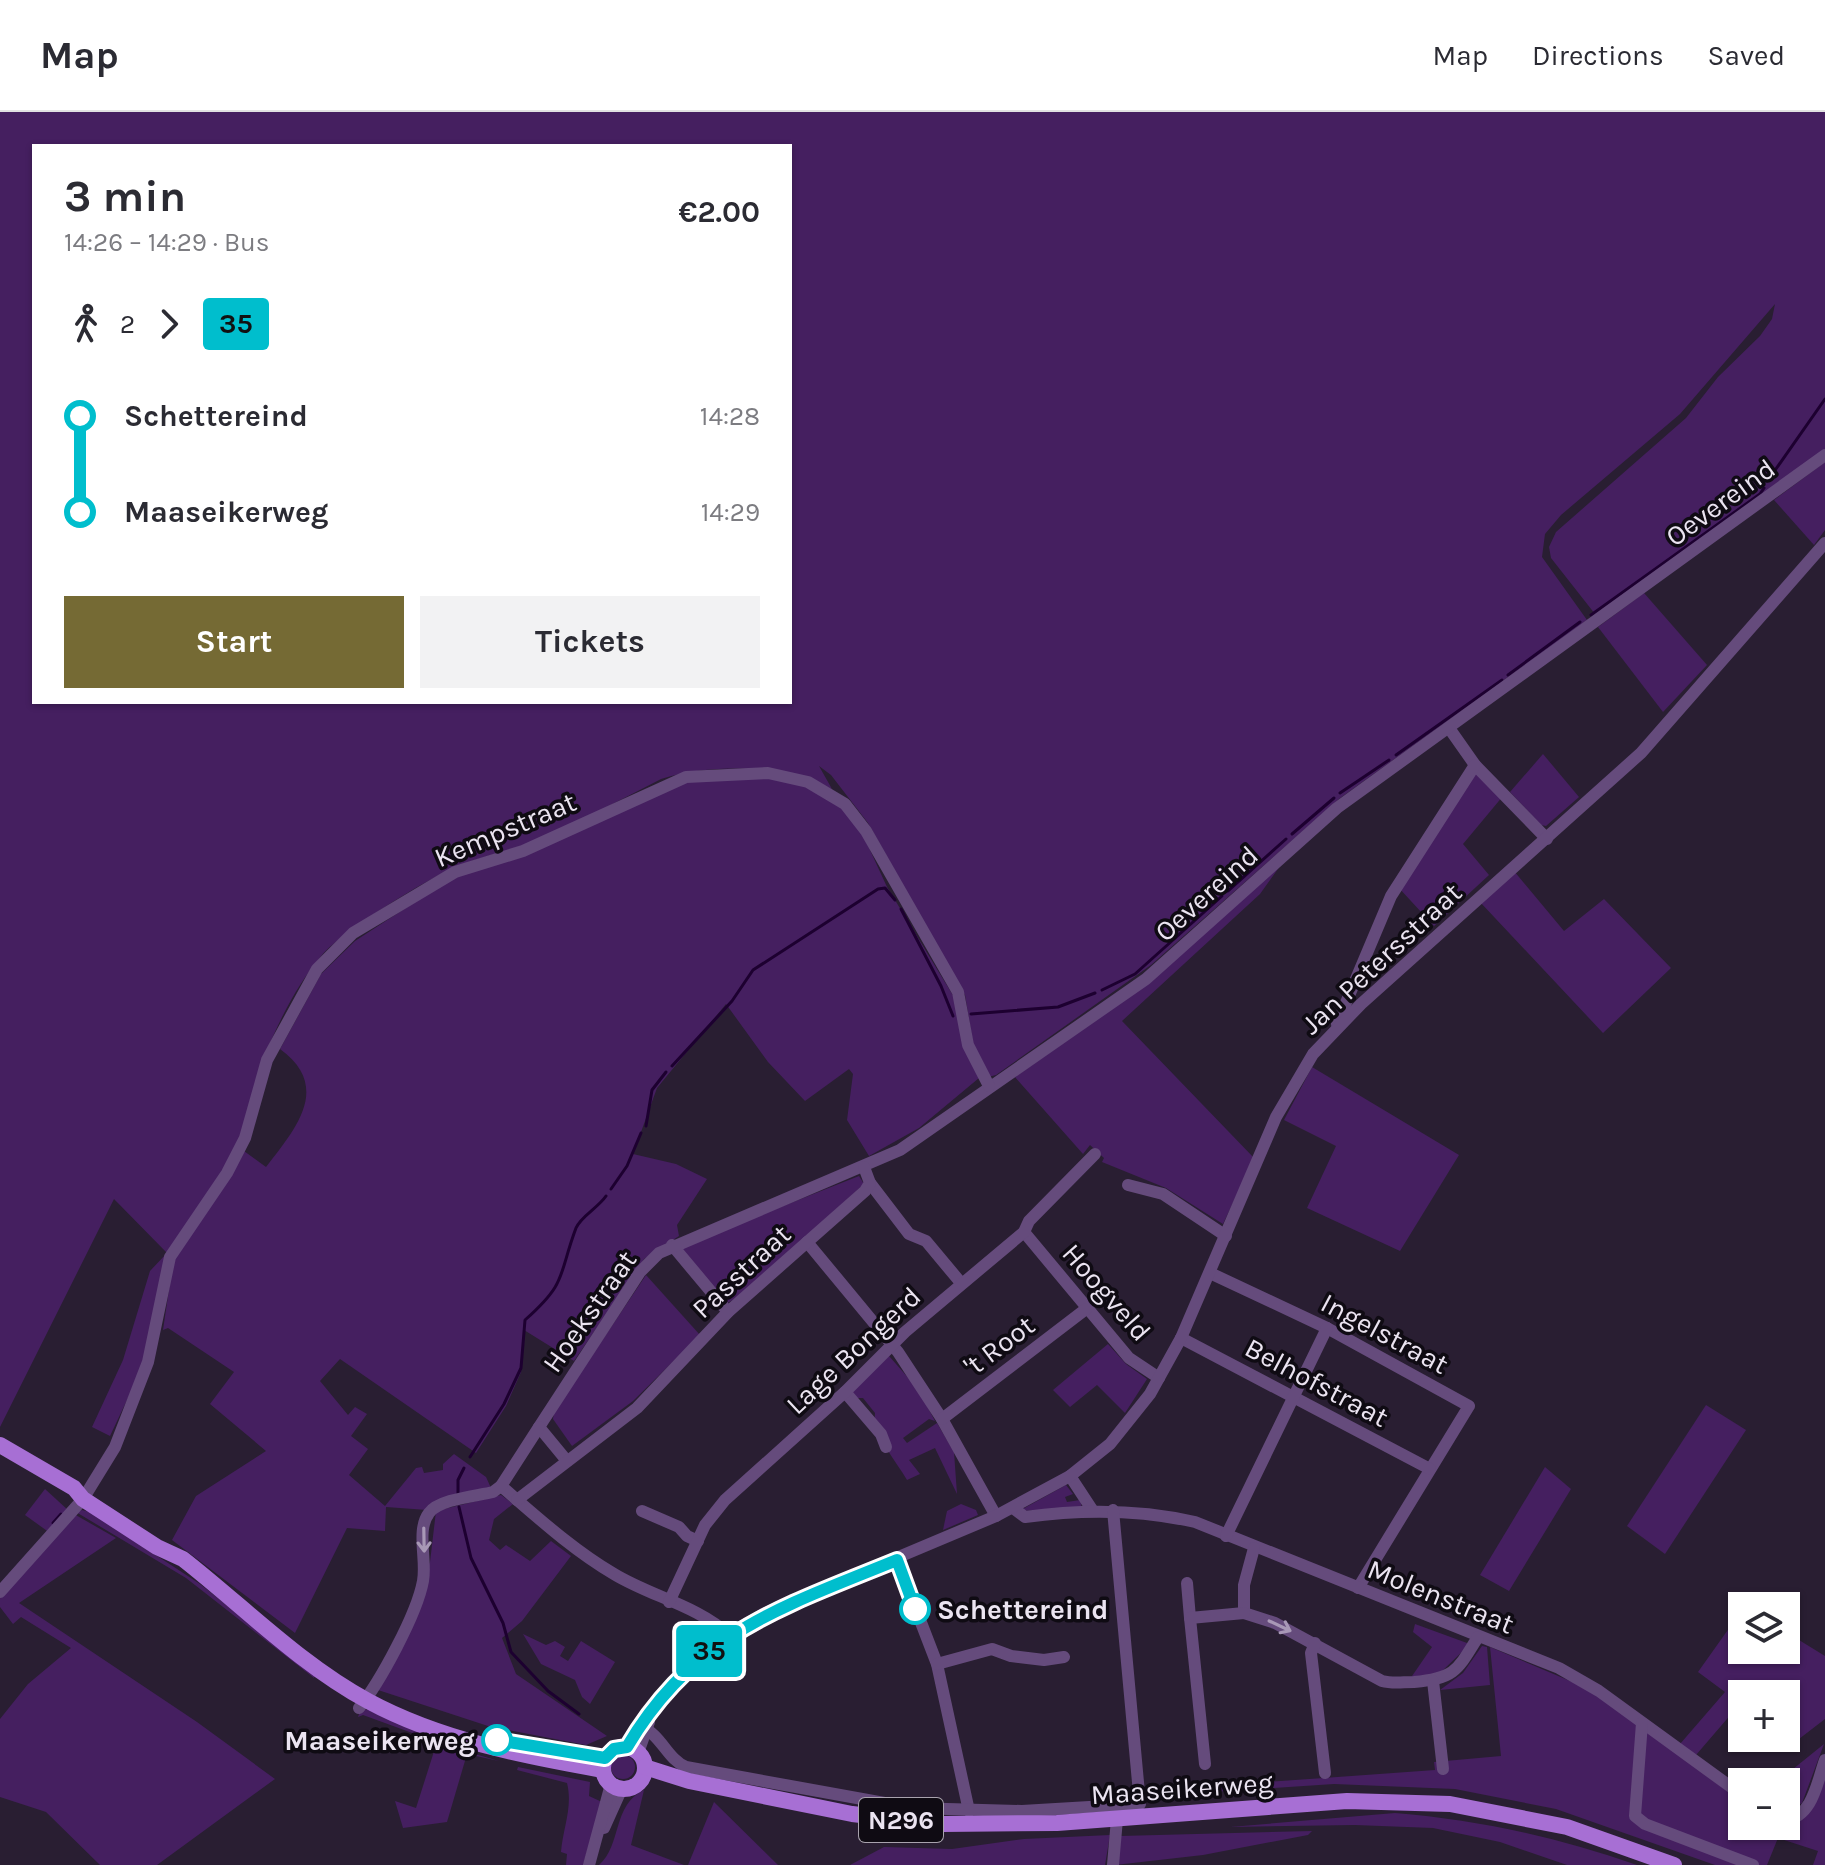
<!DOCTYPE html>
<meta charset="utf-8">
<style>
body{margin:0;font-family:Karla,sans-serif;background:#f2f2f3;color:#2b2b33;height:100vh;display:flex;flex-direction:column;font-size:30px;white-space:nowrap}
*{box-sizing:border-box;margin:0}
p{font-size:26px;color:#7c7c81}
.icon{flex:none;width:44px;height:44px;fill:none;stroke:currentColor;stroke-width:2;stroke-linecap:round;stroke-linejoin:round}
.map{position:relative;flex:1;overflow:hidden}
.drawer{position:absolute;left:32px;top:32px;width:760px;height:560px;display:flex;flex-direction:column;background:#fff;border-radius:0px;box-shadow:0 2px 6px #0004}
.drawer>*{flex:none}
.badge{padding:0 16px;border-radius:6px;font-size:28px;line-height:52px}
.tools{position:absolute;left:1728px;top:1480px;display:grid;gap:16px}
.tools a{display:grid;place-items:center;width:72px;height:72px;border-radius:0px;background:#fff;box-shadow:0 2px 6px #0004;font-size:40px}
.map>.badge{position:absolute;translate:-50% -50%;box-shadow:0 0 0 4px #fff}
.legs{display:flex;align-items:center;gap:12px;height:88px;padding:0 32px;font-size:26px}
.legs p{margin-inline-start:auto}
.headline{display:flex;align-items:center;justify-content:space-between;height:136px;padding:0 32px}
h1{font-size:44px;font-weight:700;line-height:60px}
.primary-button{display:flex;gap:16px;margin-top:auto;padding:16px 32px}
.primary-button a{flex:1;height:92px;border-radius:0px;background:#756a34;color:#fff;font-size:32px;font-weight:700;line-height:92px;text-align:center}
.primary-button a+a{background:#f2f2f3;color:#2b2b33}
ul{padding:0 32px;list-style:none}
li{display:flex;align-items:center;gap:28px;height:96px;font-size:30px}
li i{display:grid;place-items:center;width:12px;height:100%;margin:0 10px;background:currentColor}
li i::after{content:'';width:20px;height:20px;margin:-10px;border:6px solid;border-radius:50%;background:#fff}
li p{margin-inline-start:auto}
li:first-child i{background:linear-gradient(#0000 50%,currentColor 0)}
li:last-child i{background:linear-gradient(currentColor 50%,#0000 0)}
header{display:flex;align-items:center;gap:48px;box-sizing:border-box;height:112px;padding:0 40px;background:#fff;border-bottom:2px solid #e1e1e2}
header strong{font-size:38px}
nav{display:flex;gap:44px;margin-inline-start:auto;font-size:28px}
.map>svg:first-child{display:block}
.green{fill:#451f60;fill-rule:evenodd}
.lines{fill:none;stroke-linecap:round;stroke-linejoin:round}
.stream{stroke:#1d0030;stroke-width:3}
.minor{stroke:#654b7c;stroke-width:12}
.major{stroke:#a76fd4;stroke-width:16}
.oneway{stroke:#a898b6}
.line-1-casing{stroke:#fff;stroke-width:18}
.line-1{stroke:#00becd;stroke-width:12}
.stop-1-dot{fill:#fff;stroke:#00becd;stroke-width:4}
.labels{text-anchor:middle;stroke-width:7;stroke-linejoin:round;paint-order:stroke}
.shield{fill:#0f0b13;stroke:#a9a3ae;stroke-width:2}
.shield-label{font-size:26px;font-weight:bold;fill:#ebe4f1}
.street-label{font-size:28px;fill:#ebe4f1;stroke:#0f0b13}
.stop-label{font-size:28px;font-weight:bold;fill:#ebe4f1;stroke:#0f0b13;text-anchor:start}
</style>
<header>
<strong>Map</strong>
<nav><a>Map</a><a>Directions</a><a>Saved</a></nav>
</header>
<div class="map">
<svg width="1825" height="1753" viewBox="0 0 1825 1753">
<rect width="100%" height="100%" fill="#291e32"/>
<g class="green">
<path d="M0,0h1825v337l-230,165 -44,-56 -2,-11 7,-15 130,-114 32,-41 42,-41 12,-17 3,-15 -95,110 -119,101 -16,19 -3,23 45,63 -248,179 -188,166 -155,110 -8,2 -14,-28 -9,-54 -97,-172 -37,-48 -12,-9 13,23c-53,-23 -115,-27 -171,-10 -41,21 -83,44 -126,62 -26,11 -55,15 -81,27 -31,13 -111,63 -132,87 -41,48 -76,133 -78,196l22,16c30,-39 66,-80 14,-118l41,-75 34,-33 106,-69 79,-25 131,-62 16,-6 98,-2 54,25 25,35 23,50 67,110 9,45 16,36 -60,50 -50,28 -22,-36 6,-46 -4,-5 -44,32 -37,-39 -42,-58 -69,84 -24,66 43,10 31,15 -30,46 2,11 -35,23 -70,102 -50,-31 -3,42 -15,34 -30,47 -136,-94 -20,22 28,34 7,-8 12,7 -16,22 17,13 -19,26 36,31 31,-38 6,-1 2,6 19,-3v-6l11,-10 32,23 5,11 -64,22 -41,-3 -1,24 -38,-3 -52,105 -123,-93 24,-44 70,-45 -56,-47 24,-32 -66,-44 -5,2 9,-61 -5,-15 -22,108 -35,74 -18,-9 31,-67 27,-89 17,-18 -53,-54 -114,228zM34,34h756v556h-756z"/>
<polygon points="1825,350 1825,418 1814,433 1774,388"/>
<polygon points="1644,481 1707,553 1663,600 1598,515"/>
<polygon points="1543,642 1579,685 1546,714 1541,713 1510,680"/>
<polygon points="1477,656 1503,684 1463,732 1489,763 1434,814 1399,776"/>
<polygon points="1285,747 1260,782 1122,909 1254,1046 1223,1112 1166,1076 1102,1050 1104,1046 1090,1033 1083,1042 1015,965 1153,868"/>
<polygon points="1514,759 1564,819 1604,787 1671,856 1603,921 1480,790"/>
<polygon points="1312,955 1459,1043 1400,1139 1307,1096 1336,1034 1284,1008"/>
<polygon points="859,1064 864,1072 744,1181 726,1192 682,1139 682,1134"/>
<polygon points="646,1163 700,1223 633,1289 572,1334 553,1307 554,1300"/>
<polygon points="1108,1232 1126,1252 1147,1267 1125,1301 1097,1273 1070,1295 1053,1278"/>
<path d="M889,1244l29,33 17,32 -6,-2 -26,19 4,5 30,-20 17,29 3,42 -22,-46 -26,12 11,14 -13,6c-10,-18 -35,-46 -32,-67l-12,-15h-7l-6,-6z"/>
<polygon points="1706,1293 1746,1318 1665,1442 1627,1414"/>
<polygon points="1545,1355 1571,1377 1509,1479 1480,1463"/>
<polygon points="1066,1373 1073,1382 1065,1385 1067,1390 1080,1388 1082,1396 1019,1399"/>
<polygon points="45,1377 69,1399 50,1421 25,1403"/>
<polygon points="501,1383 513,1392 494,1407 489,1428 500,1438 506,1433 530,1449 551,1429 571,1444 522,1509 502,1526 516,1562 607,1624 586,1633 488,1614 378,1578 430,1450 436,1399"/>
<polygon points="961,1392 976,1398 978,1403 943,1418 947,1399"/>
<polygon points="82,1398 90,1400 200,1472 315,1562 314,1566 186,1466 76,1400"/>
<polygon points="74,1402 116,1426 19,1491 197,1610 275,1667 157,1753 100,1753 46,1700 0,1685 0,1607 28,1572 71,1536 21,1505 13,1512 0,1495 0,1485"/>
<polygon points="1742,1498 1742,1538 1786,1538 1786,1520 1825,1544 1825,1607 1786,1637 1771,1626 1786,1626 1786,1582 1742,1582 1742,1595 1739,1593 1696,1643 1680,1632 1725,1580 1698,1560"/>
<polygon points="1415,1512 1467,1531 1467,1535 1440,1561 1410,1567 1432,1535 1413,1520"/>
<polygon points="523,1522 546,1533 555,1529 565,1535 560,1544 568,1549 581,1529 615,1550 590,1592 582,1585 575,1568 541,1552"/>
<polygon points="1482,1534 1487,1535 1490,1573 1440,1578 1463,1561"/>
<polygon points="1490,1535 1589,1577 1742,1690 1742,1714 1786,1714 1786,1709 1795,1709 1825,1649 1825,1753 1813,1753 1818,1739 1778,1726 1767,1753 1715,1753 1556,1697 1455,1677 1334,1672 1197,1681 1204,1675 1226,1673 1435,1658 1434,1650 1501,1644"/>
<polygon points="369,1597 468,1640 499,1649 467,1642 447,1710 403,1716 395,1689 416,1696 437,1630 363,1603 358,1605 360,1599"/>
<polygon points="1824,1632 1802,1691 1786,1701 1786,1670 1777,1670"/>
<circle cx="623" cy="1655" r="12"/>
<path d="M518,1655l72,15 -1,14 13,6 -19,63h-17l1,-11 -6,-2c2,-24 12,-45 6,-69l-50,-13z"/>
<path d="M644,1678l-13,55 53,20h-85c23,-20 13,-60 45,-75z"/>
<polygon points="714,1690 778,1753 688,1753"/>
<path d="M1395,1701c84,7 162,24 242,52h-70l-67,-23 -67,-14 -78,-3 -125,2z"/>
<polygon points="1312,1719 1308,1723 1203,1743 1115,1753 1120,1724"/>
<polygon points="1110,1723 1105,1753 850,1753 884,1735 952,1737 1024,1727"/>
</g>
<g class="lines">
<g class="stream">
<polyline points="1771,364 1825,287"/>
<polyline points="1591,503 1760,382 1764,376"/>
<polyline points="1508,563 1580,510"/>
<polyline points="1396,643 1502,568"/>
<polyline points="1340,681 1389,648"/>
<polyline points="1292,722 1334,686"/>
<polyline points="1228,779 1286,727"/>
<polyline points="901,797 941,874 953,904"/>
<polyline points="1102,878 1135,862 1222,784"/>
<polyline points="971,902 1058,895 1095,881"/>
<polyline points="672,954 732,889 753,858 878,777 885,776 895,788"/>
<polyline points="646,1014 652,978 666,960"/>
<polyline points="611,1077 627,1054 641,1021"/>
<path d="M470,1345l34,-53 17,-36 4,-48c43,-38 33,-44 51,-92 5,-12 22,-20 30,-32"/>
<polyline points="458,1383 458,1368 464,1356"/>
<polyline points="459,1395 471,1446 503,1511 511,1540 548,1579 579,1602"/>
<polyline points="53,1411 61,1402"/>
</g>
<g class="minor">
<polyline points="1449,616 1475,653 1547,727"/>
<polyline points="1337,912 1391,784 1475,653"/>
<polyline points="870,1071 909,1122 926,1129 961,1171"/>
<polyline points="1128,1073 1163,1082 1226,1124"/>
<polyline points="1024,1120 1129,1246 1159,1266"/>
<polyline points="807,1130 898,1240 942,1307 996,1404"/>
<polyline points="672,1133 728,1200"/>
<polyline points="1210,1161 1327,1216 1469,1294 1358,1476"/>
<polyline points="1181,1226 1430,1357"/>
<polyline points="845,1280 881,1322 886,1335"/>
<polyline points="942,1307 1086,1197"/>
<polyline points="567,1349 539,1315 640,1160 659,1141 900,1038 1146,867 1337,696 1825,343"/>
<polyline points="1070,1364 1093,1399"/>
<path d="M501,1374c36,31 72,64 113,88 36,22 84,32 115,61"/>
<polyline points="517,1388 637,1296 728,1200 865,1079 870,1071 864,1055"/>
<path d="M1013,1396l12,9c58,-8 113,-8 170,5l364,146 40,23 143,104"/>
<polyline points="642,1399 679,1415 687,1424 698,1429"/>
<polyline points="1226,1424 1327,1216"/>
<path d="M1254,1436l-10,37v28l31,10 107,58c11,3 20,1 32,1 41,-4 43,-11 64,-45"/>
<polyline points="897,1448 937,1552 969,1699"/>
<polyline points="1187,1471 1190,1506"/>
<polyline points="0,1480 83,1387 115,1335 148,1250 170,1145 227,1061 245,1026 267,948 317,857 353,821 455,760 523,739 686,665 768,661 808,670 845,692 866,719 958,880 968,933 989,974"/>
<polyline points="669,1490 705,1413 725,1388 845,1280 905,1220 1024,1120 1029,1109 1095,1042"/>
<polyline points="1315,1531 1311,1541 1325,1661"/>
<polyline points="937,1552 992,1537 1011,1544 1044,1548 1064,1545"/>
<polyline points="1433,1569 1443,1657"/>
<path d="M359,1596c21,-26 58,-94 64,-127 4,-21 -7,-51 6,-68 10,-14 48,-17 64,-21l8,-6 38,-59"/>
<polyline points="1642,1611 1635,1704 1645,1712 1753,1753"/>
<path d="M640,1614c22,9 26,32 46,41l226,41 110,3 118,-7 -27,-294"/>
<path d="M627,1635c33,-56 81,-99 136,-133l233,-98 74,-40 40,-32 40,-50 31,-56 95,-221 37,-63 48,-50 280,-251 184,-210"/>
<polyline points="638,1641 649,1610"/>
<polyline points="1205,1652 1190,1506 1244,1501"/>
<path d="M1786,1708c27,-4 31,-38 39,-60"/>
<polyline points="604,1716 622,1676"/>
<polyline points="589,1753 611,1672"/>
<polyline points="1113,1753 1117,1707"/>
</g>
<g class="major">
<path d="M0,1333l74,43 9,11 74,48 26,12c60,47 118,106 185,142 72,39 156,55 235,69"/>
<circle cx="624" cy="1656" r="21"/>
<polyline points="576,1643 605,1646"/>
<polyline points="645,1655 689,1669 852,1702 942,1712 1057,1711 1347,1689 1450,1692 1567,1715 1674,1753"/>
</g>
</g>
<defs><path id="oneway-shaft" d="M-6 0H5M1.5-3L5.5 0L1.5 3" fill="none" stroke-width="1.6" stroke-linecap="round" stroke-linejoin="round" transform="scale(2)"/></defs>
<g class="oneway">
<use href="#oneway-shaft" transform="translate(424 1428) rotate(89)"/>
<use href="#oneway-shaft" transform="translate(1280 1514) rotate(25)"/>
</g>
<g class="lines">
<g class="line-1-casing">
<path id="line-1" d="M497,1628l108,18 9,-9 13,-2c67,-114 155,-140 270,-187l18,49"/>
</g>
<use href="#line-1" class="line-1"/>
</g>
<g class="stop-1-dot">
<circle cx="915" cy="1497" r="14"/>
<circle cx="497" cy="1628" r="14"/>
</g>
<g class="labels">
<rect class="shield" x="859" y="1686" width="84" height="44" rx="6"/>
<g class="shield-label">
<text x="901" y="1717">N296</text>
</g>
<g class="street-label">
<text transform="translate(1720 390) rotate(-36)" y="10">Oevereind</text>
<text transform="translate(505 717) rotate(-23)" y="10">Kempstraat</text>
<text transform="translate(1206 781) rotate(-42)" y="10">Oevereind</text>
<text transform="translate(1381 846) rotate(-43)" y="10">Jan Petersstraat</text>
<text transform="translate(741 1159) rotate(-43)" y="10">Passtraat</text>
<text transform="translate(1107 1180) rotate(49)" y="10">Hoogveld</text>
<text transform="translate(589 1199) rotate(-55)" y="10">Hoekstraat</text>
<text transform="translate(1385 1221) rotate(28)" y="10">Ingelstraat</text>
<text transform="translate(999 1233) rotate(-37)" y="10">'t Root</text>
<text transform="translate(853 1238) rotate(-43)" y="10">Lage Bongerd</text>
<text transform="translate(1317 1270) rotate(28)" y="10">Belhofstraat</text>
<text transform="translate(1441 1484) rotate(22)" y="10">Molenstraat</text>
<text transform="translate(1182 1676) rotate(-4)" y="10">Maaseikerweg</text>
</g>
<g class="stop-label">
<text x="937" y="1507">Schettereind</text>
<text x="475" y="1638" text-anchor="end">Maaseikerweg</text>
</g>
</g>
</svg>
<div class="tools">
<a><svg class="icon" aria-label="layers" viewBox="0 0 24 24"><path d="M12 4l9 5-9 5-9-5zM3 14l9 5 9-5"/></svg></a>
<a>+</a>
<a>−</a>
</div>
<b class="badge" style="left:709px;top:1539px;background:#00becd;color:#111">35</b>
<section class="drawer">
<div class="headline"><div><h1>3 min</h1><p>14:26 – 14:29 · Bus</p></div><b>€2.00</b></div>
<div class="legs"><svg class="icon" aria-label="walk" viewBox="0 0 24 24"><circle cx="13" cy="4" r="2"/><path d="M13 8l-2 6 4 7M11 14l-3 7M7 12l3-4h3l4 4"/></svg>2<svg class="icon" aria-label="forward" viewBox="0 0 24 24"><path d="M9 5l7 7-7 7"/></svg><b class="badge" style="background:#00becd;color:#111">35</b></div>
<ul>
<li><i style="color:#00becd"></i><b>Schettereind</b><p>14:28</p></li>
<li><i style="color:#00becd"></i><b>Maaseikerweg</b><p>14:29</p></li>
</ul>
<div class="primary-button"><a>Start</a><a>Tickets</a></div>
</section>
</div>
